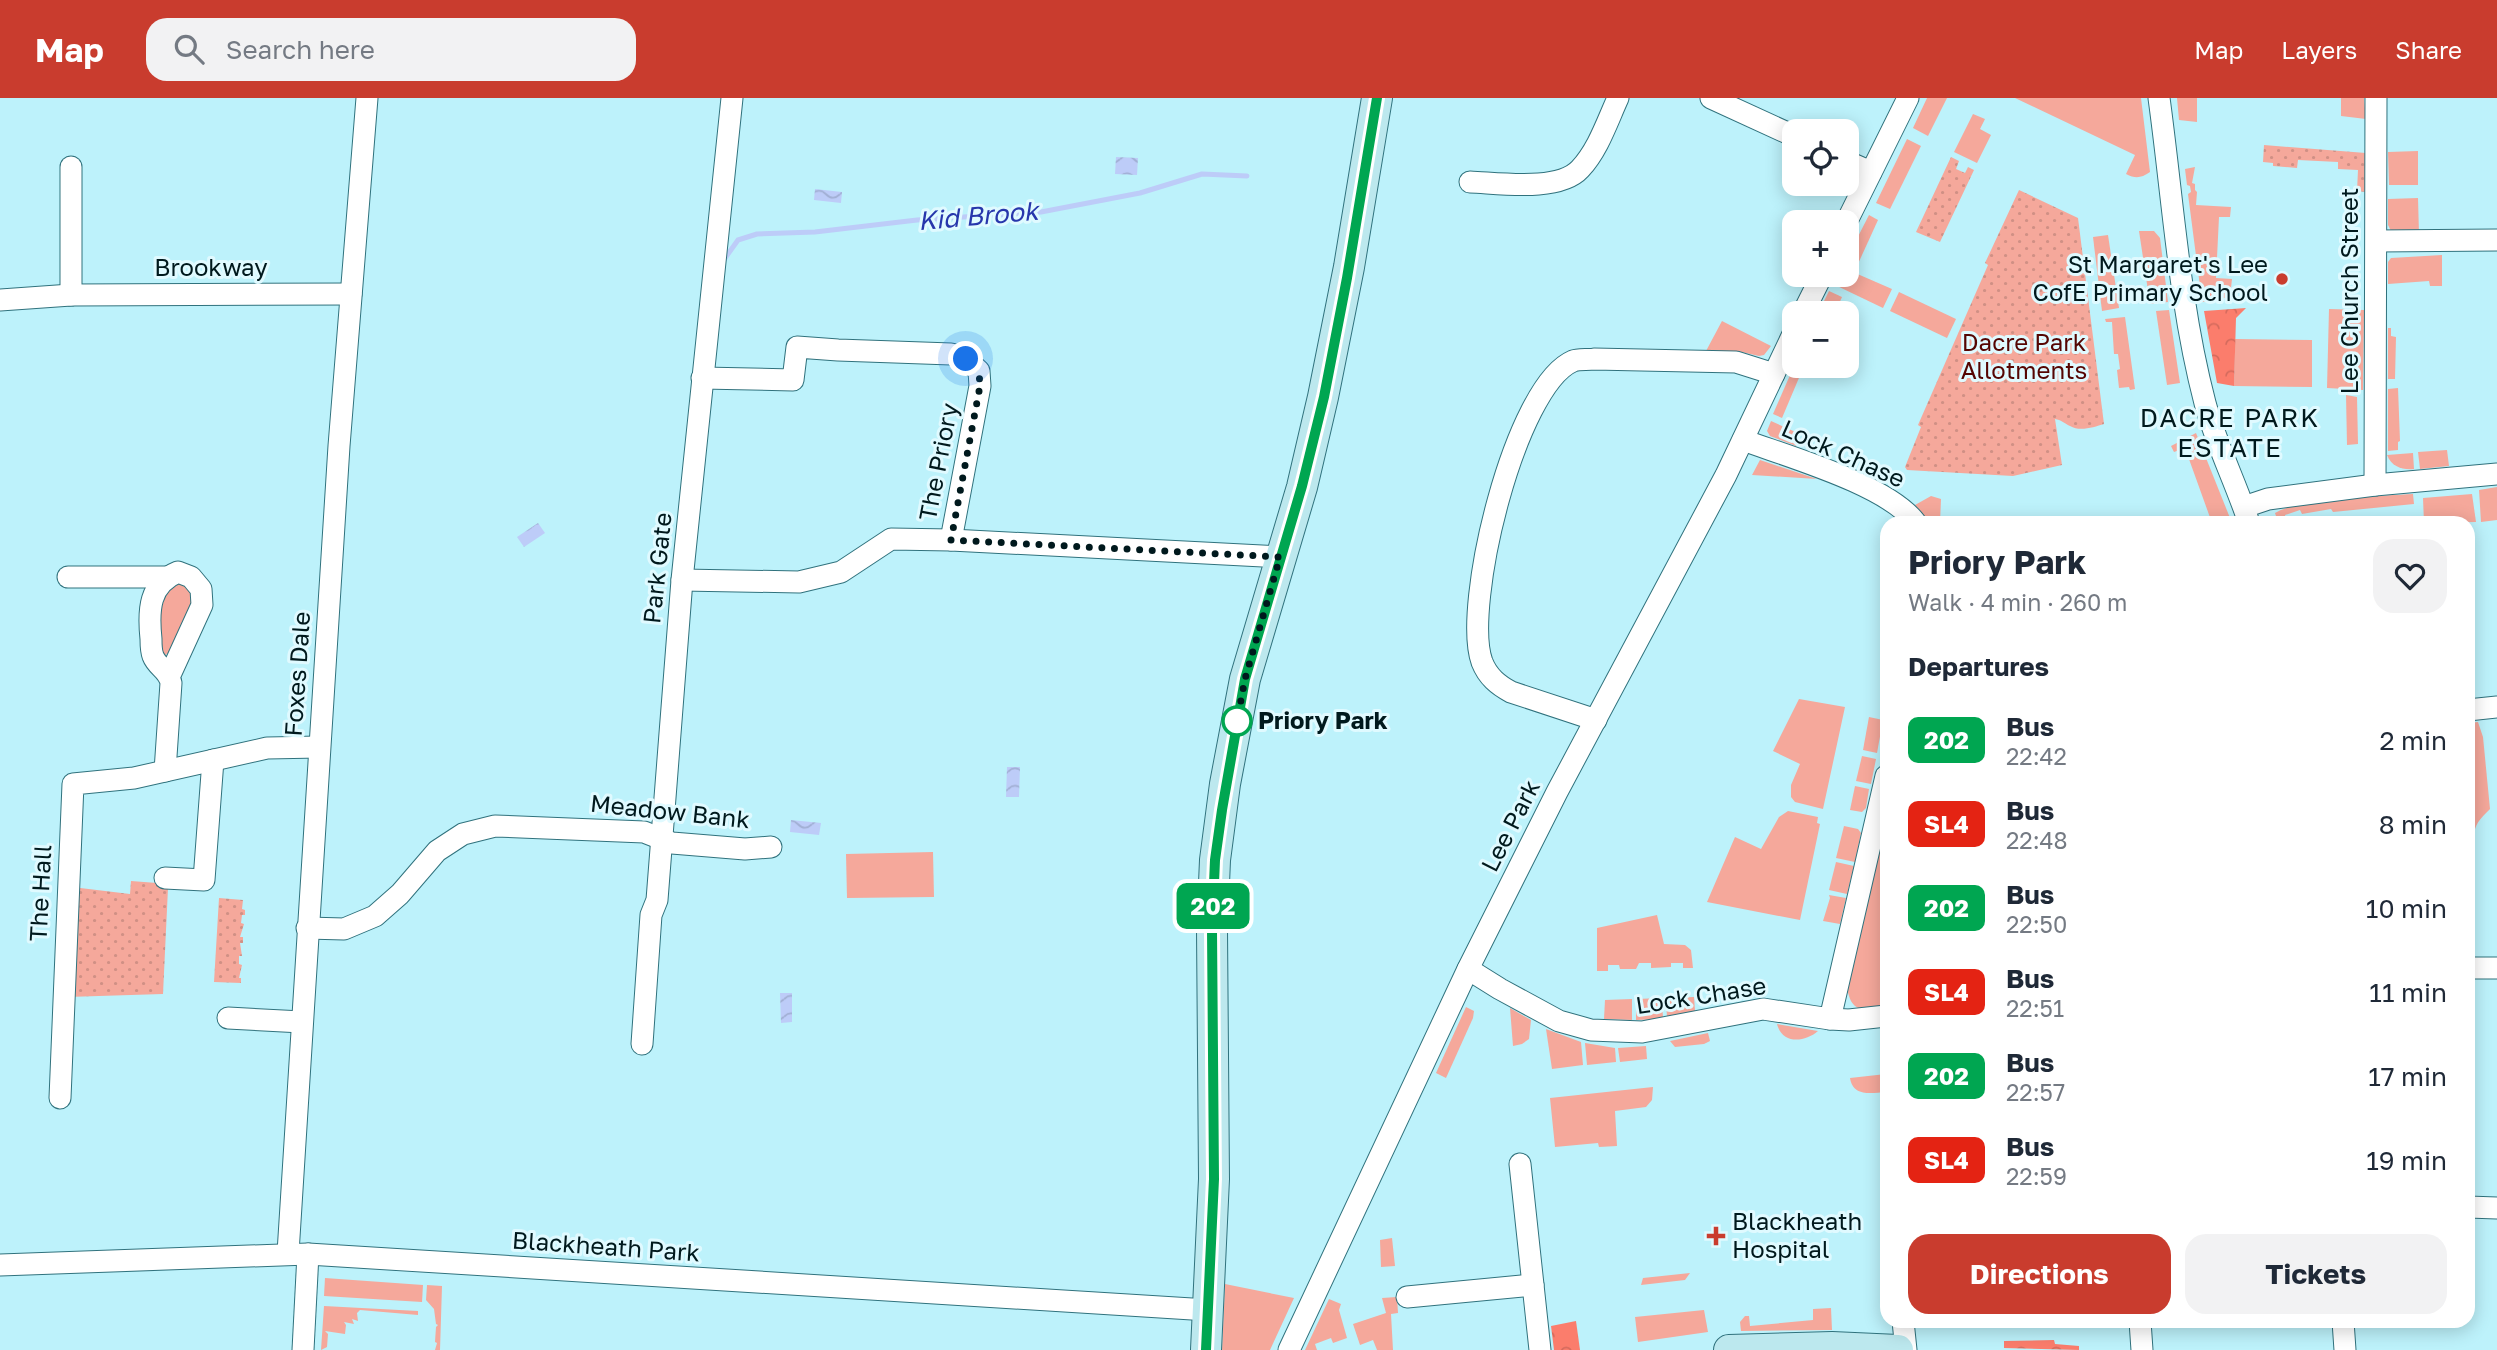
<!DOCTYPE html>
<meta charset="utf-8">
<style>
body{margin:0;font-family:"Golos Text",sans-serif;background:#f2f2f3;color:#1f2937;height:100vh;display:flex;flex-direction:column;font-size:26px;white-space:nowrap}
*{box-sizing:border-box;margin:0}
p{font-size:23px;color:#747a83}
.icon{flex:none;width:38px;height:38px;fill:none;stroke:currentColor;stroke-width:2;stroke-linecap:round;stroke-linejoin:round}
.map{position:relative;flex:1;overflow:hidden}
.details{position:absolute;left:1880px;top:418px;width:595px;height:812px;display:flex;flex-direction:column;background:#fff;border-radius:21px;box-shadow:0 4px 18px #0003}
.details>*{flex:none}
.badge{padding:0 14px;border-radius:10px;font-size:24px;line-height:46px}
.fabs{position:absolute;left:1782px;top:21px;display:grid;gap:14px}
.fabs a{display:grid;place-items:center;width:77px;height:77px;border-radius:14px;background:#fff;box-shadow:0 4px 18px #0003;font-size:35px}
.you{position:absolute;width:35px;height:35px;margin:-18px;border:5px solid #fff;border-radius:50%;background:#1a73e8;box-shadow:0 0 0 10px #1a73e833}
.map>.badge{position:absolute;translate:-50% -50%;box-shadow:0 0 0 4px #fff}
h2{padding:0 28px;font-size:26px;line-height:63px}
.round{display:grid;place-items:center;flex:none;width:74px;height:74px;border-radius:21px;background:#f2f2f3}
.headline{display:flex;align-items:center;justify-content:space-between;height:119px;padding:0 28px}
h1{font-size:33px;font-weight:700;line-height:52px}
.button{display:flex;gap:14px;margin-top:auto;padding:14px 28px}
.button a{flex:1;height:80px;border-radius:21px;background:#c93c2e;color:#fff;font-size:28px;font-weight:700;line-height:80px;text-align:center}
.button a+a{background:#f2f2f3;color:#1f2937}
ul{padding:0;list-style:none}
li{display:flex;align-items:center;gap:21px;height:84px;padding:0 28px}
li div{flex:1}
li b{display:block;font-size:26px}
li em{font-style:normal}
li .badge{min-width:77px;font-weight:700;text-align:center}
header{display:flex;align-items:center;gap:42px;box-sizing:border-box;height:98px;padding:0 35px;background:#c93c2e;color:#fff}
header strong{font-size:33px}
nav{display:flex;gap:38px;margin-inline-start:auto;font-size:24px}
.search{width:490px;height:63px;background:#f2f2f3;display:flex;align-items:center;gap:18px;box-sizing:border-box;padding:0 24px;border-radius:21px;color:#747a83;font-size:26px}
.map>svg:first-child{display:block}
.green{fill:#f5a89b}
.forest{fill:url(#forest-crowns)}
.garden{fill:url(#garden-dots)}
.water{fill:url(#water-waves)}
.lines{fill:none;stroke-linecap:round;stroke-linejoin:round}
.stream{stroke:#bdccf8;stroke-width:5}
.street-casing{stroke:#30727d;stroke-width:23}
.secondary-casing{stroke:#30727d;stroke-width:32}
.street{stroke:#fff;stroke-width:21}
.secondary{stroke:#bce8ee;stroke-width:30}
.line-casing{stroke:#fff;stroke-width:16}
.line{stroke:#00a651;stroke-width:10}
.walk{stroke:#00191d;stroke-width:7;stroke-dasharray:0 12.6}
.poi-dot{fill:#c93c2e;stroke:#e0faff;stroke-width:2.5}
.stop-dot{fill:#fff;stroke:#00a651;stroke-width:3.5}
.labels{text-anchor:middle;stroke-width:6;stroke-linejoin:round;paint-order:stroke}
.poi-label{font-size:24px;fill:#00191d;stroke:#e0faff;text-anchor:end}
.street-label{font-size:24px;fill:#00191d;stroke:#e0faff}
.park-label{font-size:24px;fill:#550502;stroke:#e0faff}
.stop-label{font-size:24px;font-weight:bold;fill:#00191d;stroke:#e0faff;text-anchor:start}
.water-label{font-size:26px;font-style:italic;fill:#2736ac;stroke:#e0faff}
.neighbourhood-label{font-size:26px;letter-spacing:2px;fill:#00191d;stroke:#e0faff}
</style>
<header>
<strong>Map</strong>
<div class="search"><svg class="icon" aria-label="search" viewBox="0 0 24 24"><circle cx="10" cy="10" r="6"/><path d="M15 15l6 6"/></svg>Search here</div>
<nav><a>Map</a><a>Layers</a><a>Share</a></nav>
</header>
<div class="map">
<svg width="2497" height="1252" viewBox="0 0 2497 1252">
<defs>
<pattern id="forest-crowns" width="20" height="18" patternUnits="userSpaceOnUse" patternTransform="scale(1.75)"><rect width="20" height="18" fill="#fb7d6c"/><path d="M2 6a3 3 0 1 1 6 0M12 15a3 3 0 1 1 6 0" fill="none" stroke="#d56b5d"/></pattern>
<pattern id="garden-dots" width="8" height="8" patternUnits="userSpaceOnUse" patternTransform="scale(1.75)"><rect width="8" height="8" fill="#f5a89b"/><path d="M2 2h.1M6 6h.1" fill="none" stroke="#d09085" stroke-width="1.8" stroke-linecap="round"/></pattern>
<pattern id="water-waves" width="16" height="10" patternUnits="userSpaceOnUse" patternTransform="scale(1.75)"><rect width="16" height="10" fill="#bdccf8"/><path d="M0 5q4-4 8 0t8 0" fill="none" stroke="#a1afd4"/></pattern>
</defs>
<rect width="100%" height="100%" fill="#bdf2fb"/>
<g class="green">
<polygon points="1927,0 1947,0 1928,38 1913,30"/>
<path d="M2015,0h126l9,74c-9,6 -14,7 -24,2l9,-19z"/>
<polygon points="2177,0 2197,0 2197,24 2179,22"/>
<polygon points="2341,0 2364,0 2366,21 2341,18"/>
<polygon points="1973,16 1985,21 1980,31 1991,37 1977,65 1954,54"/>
<polygon points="1907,41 1921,48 1890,111 1876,105"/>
<polygon points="2418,53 2418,87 2389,87 2388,54"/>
<polygon points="2195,69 2192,85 2195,86 2195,92 2197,94 2196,107 2231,109 2230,119 2219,119 2216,180 2232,181 2230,199 2202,204 2188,96 2191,94 2190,88 2187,87 2185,71"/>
<polygon points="2418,100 2419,136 2392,135 2388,127 2388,101"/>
<polygon points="1869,117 1878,122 1857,168 1846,162"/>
<polygon points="2139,133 2154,133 2160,140 2168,204 2150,206"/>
<polygon points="2108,137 2119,210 2102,213 2093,139"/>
<polygon points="2442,157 2442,188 2430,188 2429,183 2388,186 2388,164 2391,160"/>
<polygon points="1846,171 1892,191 1883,210 1833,186 1838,177 1846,177"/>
<polygon points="1829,193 1842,199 1835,215 1818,215"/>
<polygon points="1899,194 1956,221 1947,240 1890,213"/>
<polygon points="2329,211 2364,212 2363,292 2327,290"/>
<polygon points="2169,212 2180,285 2167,287 2156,213"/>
<polygon points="2125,219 2135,291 2130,292 2129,289 2119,290 2117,272 2120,271 2118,256 2114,256 2112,224 2106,224 2105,221"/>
<polygon points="1722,223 1771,248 1764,257 1759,258 1737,253 1706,253"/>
<polygon points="2388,230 2391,230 2391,238 2396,239 2395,281 2388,281"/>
<polygon points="2235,241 2312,242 2312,289 2234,288"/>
<polygon points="1794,268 1804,268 1782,320 1773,316"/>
<polygon points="2398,290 2400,343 2398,344 2398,352 2388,353 2388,291"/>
<polygon points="2346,297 2357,299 2358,346 2347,347"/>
<polygon points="1771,323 1800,336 1796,348 1770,338 1767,333"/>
<polygon points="2196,335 2232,425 2212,425 2185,350 2174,354 2171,348"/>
<polygon points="2447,352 2449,368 2420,371 2418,354"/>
<path d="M2413,355l1,16c-12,1 -22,-2 -27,-14z"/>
<polygon points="1760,362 1817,381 1752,377"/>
<polygon points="2497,389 2497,422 2481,424 2479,392"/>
<path d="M2413,396l1,10 -81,8 -2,-3 -29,5 -2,-4 -15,5 1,5 -8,2 -3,-9c25,-15 105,-17 138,-19z"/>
<polygon points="2472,396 2476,424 2424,425 2423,400"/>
<polygon points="1931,398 1941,401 1940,425 1929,425 1915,407"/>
<path d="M182,484l8,5 6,16 -22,45 -11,9c-12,-19 -4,-47 3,-67z"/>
<polygon points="1799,601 1845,609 1823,711 1795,704 1791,699 1791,687 1800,666 1773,653"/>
<polygon points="1869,619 1883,622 1877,655 1863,652"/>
<path d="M2478,624l5,15 7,72c-13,13 -18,18 -15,37l-7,1v-124z"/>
<polygon points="1862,658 1876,661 1871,686 1856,683"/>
<polygon points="1855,688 1869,691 1866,710 1862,714 1850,712"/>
<path d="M1886,704v207c-22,1 -35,5 -39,-22z"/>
<polygon points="1788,713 1818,719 1817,725 1820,726 1800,822 1707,804 1735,739 1761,751 1779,719"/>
<polygon points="1844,728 1858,731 1861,735 1855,764 1836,760"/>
<polygon points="933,754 934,799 847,800 846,756"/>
<polygon points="1836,764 1854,768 1847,796 1829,792"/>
<polygon points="1829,797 1846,800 1840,826 1823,823 1830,800"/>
<polygon points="1657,817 1664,846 1685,847 1691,852 1693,870 1683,870 1683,865 1671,865 1671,869 1651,870 1651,865 1639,865 1636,871 1620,871 1619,867 1608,867 1608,873 1597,873 1597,830"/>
<polygon points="1694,899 1695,913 1693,917 1667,920 1666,900"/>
<polygon points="1662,900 1663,921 1636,922 1636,901"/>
<polygon points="1632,901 1632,922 1604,921 1605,902"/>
<polygon points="1466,909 1474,913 1473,920 1446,980 1436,975"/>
<polygon points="1510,910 1531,922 1529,941 1522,946 1513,948"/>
<path d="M1777,926l41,7c-14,12 -36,13 -41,-7z"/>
<polygon points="1546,931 1581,944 1583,967 1552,971"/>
<polygon points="1708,935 1710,943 1704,946 1675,949 1670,943"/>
<polygon points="1585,945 1615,950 1616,964 1587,967"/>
<polygon points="1646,948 1647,961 1620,964 1618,950"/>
<path d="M1886,976v18c-15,1 -33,5 -36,-14z"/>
<polygon points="1653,989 1652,1002 1646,1009 1615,1013 1617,1048 1599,1049 1598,1045 1555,1049 1550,1000"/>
<polygon points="1392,1140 1395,1168 1381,1169 1380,1142"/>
<polygon points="1690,1175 1685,1182 1641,1187 1643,1180"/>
<polygon points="325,1180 423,1187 422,1204 324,1198"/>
<polygon points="1225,1186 1294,1200 1270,1252 1222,1252"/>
<polygon points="427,1187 442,1188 440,1252 435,1252 437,1245 435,1244 436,1229 438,1227 436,1226 434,1211 426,1202"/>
<polygon points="1397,1199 1398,1215 1391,1216 1393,1252 1377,1252 1373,1242 1360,1247 1353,1226 1386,1215 1382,1200"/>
<polygon points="1329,1201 1341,1206 1339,1212 1347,1240 1333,1245 1331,1240 1315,1246 1317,1252 1305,1252"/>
<polygon points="324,1208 418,1213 418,1217 360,1212 357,1215 358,1223 352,1221 354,1226 344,1224 346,1227 345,1236 325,1233 328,1236 327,1249 321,1252"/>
<polygon points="1831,1210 1832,1232 1741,1233 1740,1224 1745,1218 1749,1218 1750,1228 1813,1222 1813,1211"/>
<polygon points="1704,1212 1708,1234 1638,1244 1635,1219"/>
</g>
<g class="forest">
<polygon points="2246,210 2236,220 2234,288 2217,285 2204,213"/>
<polygon points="1576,1223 1580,1252 1554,1252 1551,1228"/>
<polygon points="2054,1242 2055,1246 2079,1248 2079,1252 2004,1250 2004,1243"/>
</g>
<g class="garden">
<polygon points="2264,47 2366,55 2365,94 2357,93 2358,72 2338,71 2338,64 2298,62 2297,70 2273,68 2273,65 2263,64"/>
<polygon points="1951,59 1959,63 1956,71 1965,75 1968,69 1974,72 1940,144 1916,134"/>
<path d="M2019,92l59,28 26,206c-10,3 -24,8 -34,2 -6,-3 -9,-6 -15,-7l7,46 -49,11 -106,-6 -2,-3 16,-40 -3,-2 70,-160 -3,-2z"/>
<polygon points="131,783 157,785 159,790 168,790 163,896 67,899 72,789 130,796"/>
<polygon points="219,800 243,802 242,811 245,812 245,817 242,817 241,825 244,826 240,839 243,839 243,845 240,845 242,858 239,858 239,866 242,867 239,880 241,880 241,885 214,884"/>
</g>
<g class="water">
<polygon points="1116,59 1138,60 1137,77 1115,76"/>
<polygon points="815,91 842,94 841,105 814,102"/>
<polygon points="538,425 545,435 524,449 517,439"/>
<polygon points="1007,669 1020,669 1019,699 1006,699"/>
<polygon points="791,722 821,725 819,737 790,734"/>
<polygon points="780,895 792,895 792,924 781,925"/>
</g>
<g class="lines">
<polyline class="stream" points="723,163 738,142 757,136 815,134 917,122 1041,114 1140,95 1202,76 1247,78"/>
<g class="street-casing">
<g id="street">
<polyline points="1711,0 1794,38"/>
<path d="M2159,0c14,102 20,206 46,305 11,41 31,80 44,120"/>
<polyline points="1846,63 1871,74"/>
<polyline points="71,69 71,197"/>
<path d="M1470,84c29,1 89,10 110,-13 18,-19 27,-47 38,-71"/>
<polyline points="1846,125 1908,0"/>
<polyline points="2377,143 2497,142"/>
<polyline points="0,202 71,197 351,196"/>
<polyline points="1803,215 1822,177"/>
<polyline points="702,280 793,282 797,249 838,252 951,256 966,261 979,273 980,288 951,442"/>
<path d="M1743,342c46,17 145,45 173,83"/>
<polyline points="2375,387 2376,0"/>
<polyline points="2244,409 2268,401 2375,387 2497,376"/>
<polyline points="68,479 167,479"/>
<polyline points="682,482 799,484 841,474 891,441 951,442 1280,459"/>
<polyline points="2468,612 2497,609"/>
<path d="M1596,622l-85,-28c-13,-7 -23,-15 -29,-30 -20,-55 33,-276 91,-301 5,-2 15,-1 21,-2l142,3 38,12"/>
<path d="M165,673l6,-88c-2,-13 -14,-16 -18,-27 -2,-5 -2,-13 -2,-17 -3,-29 -2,-55 27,-67l13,5 10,12 1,16 -32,70"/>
<polyline points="165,780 204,782 213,662"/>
<polyline points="307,830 344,831 375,818 400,796 437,753 463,736 495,728 644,734 672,745 745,751 771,749"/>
<polyline points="2468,870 2497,870"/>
<polyline points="1468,871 1500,891 1559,923 1591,932 1642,934 1763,911 1830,921 1886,678"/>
<polyline points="228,920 302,924"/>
<polyline points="1830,921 1849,922 1886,918"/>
<polyline points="642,946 651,817 657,802 682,482 732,0"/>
<polyline points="60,1000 73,686 134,680 267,650 319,649"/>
<polyline points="1520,1066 1540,1252"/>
<polyline points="2468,1109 2497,1110"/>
<polyline points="288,1155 339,348 367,0"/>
<polyline points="0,1167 308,1156 1208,1212"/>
<polyline points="1407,1199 1533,1187"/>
<polyline points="1903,1223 1906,1252"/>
<polyline points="2140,1223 2142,1252"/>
<polyline points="2343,1223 2345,1252"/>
<polyline points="303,1252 308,1156"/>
<polyline points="1289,1252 1468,871 1557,694 1726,377 1794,234"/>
</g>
</g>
<g class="secondary-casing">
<g id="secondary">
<polyline points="1206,1252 1214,1081 1212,832 1215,762 1225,686 1245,581 1302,389 1323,299 1349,169 1377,0"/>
<polyline points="1729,1252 1832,1249 1898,1252"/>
</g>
</g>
<use href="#street" class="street"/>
<use href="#secondary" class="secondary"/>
</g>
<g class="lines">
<g class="line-casing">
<polyline id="line" points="1206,1252 1214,1081 1212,832 1215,762 1222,712 1245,581 1302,388 1324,299 1347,180 1377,0"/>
</g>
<use href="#line" class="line"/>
<polyline class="walk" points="966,261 979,274 980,288 951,442 1280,459 1245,581 1237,623"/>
</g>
<g class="poi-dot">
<circle cx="2282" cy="181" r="7"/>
<path d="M1712.5 1127.5h7v7h7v7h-7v7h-7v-7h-7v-7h7z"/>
</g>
<circle class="stop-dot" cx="1237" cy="623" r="14"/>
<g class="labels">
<g class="poi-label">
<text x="2268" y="175">St Margaret's Lee<tspan x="2268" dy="28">CofE Primary School</tspan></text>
<text x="1732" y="1132" text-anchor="start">Blackheath<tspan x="1732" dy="28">Hospital</tspan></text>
</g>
<g class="street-label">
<text x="211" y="178">Brookway</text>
<text transform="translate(2350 193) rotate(-90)" y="8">Lee Church Street</text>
<text transform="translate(1843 356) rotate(24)" y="8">Lock Chase</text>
<text transform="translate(939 364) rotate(-79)" y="8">The Priory</text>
<text transform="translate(658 470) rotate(-84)" y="8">Park Gate</text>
<text transform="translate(298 576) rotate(-86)" y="8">Foxes Dale</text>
<text transform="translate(670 714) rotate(6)" y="8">Meadow Bank</text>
<text transform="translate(1511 728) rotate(-63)" y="8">Lee Park</text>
<text transform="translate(41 795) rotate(-87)" y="8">The Hall</text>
<text transform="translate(1701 898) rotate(-9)" y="8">Lock Chase</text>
<text transform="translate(606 1149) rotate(4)" y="8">Blackheath Park</text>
</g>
<g class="park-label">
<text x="2024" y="253">Dacre Park<tspan x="2024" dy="28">Allotments</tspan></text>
</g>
<g class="stop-label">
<text x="1258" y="631">Priory Park</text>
</g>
<g class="water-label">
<text transform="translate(978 118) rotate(-5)" y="9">Kid Brook</text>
</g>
<g class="neighbourhood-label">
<text x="2230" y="329">DACRE PARK<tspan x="2230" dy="30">ESTATE</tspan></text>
</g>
</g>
</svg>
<div class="fabs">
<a><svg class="icon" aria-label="locate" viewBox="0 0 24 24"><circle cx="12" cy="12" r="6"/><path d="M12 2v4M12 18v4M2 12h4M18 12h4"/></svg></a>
<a>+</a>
<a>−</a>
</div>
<div class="you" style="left:966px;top:261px"></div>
<b class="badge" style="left:1213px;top:808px;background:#00a651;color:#fff">202</b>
<section class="details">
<div class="headline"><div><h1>Priory Park</h1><p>Walk · 4 min · 260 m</p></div><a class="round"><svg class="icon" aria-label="heart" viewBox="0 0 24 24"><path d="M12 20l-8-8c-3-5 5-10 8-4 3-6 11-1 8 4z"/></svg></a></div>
<h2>Departures</h2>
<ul>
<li><span class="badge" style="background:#00a651;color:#fff">202</span><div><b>Bus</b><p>22:42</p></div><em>2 min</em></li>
<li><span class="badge" style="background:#e42313;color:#fff">SL4</span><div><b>Bus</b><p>22:48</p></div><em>8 min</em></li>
<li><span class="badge" style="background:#00a651;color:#fff">202</span><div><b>Bus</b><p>22:50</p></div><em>10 min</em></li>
<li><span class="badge" style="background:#e42313;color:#fff">SL4</span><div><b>Bus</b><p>22:51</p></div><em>11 min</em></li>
<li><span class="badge" style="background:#00a651;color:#fff">202</span><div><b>Bus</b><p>22:57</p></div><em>17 min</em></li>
<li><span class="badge" style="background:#e42313;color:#fff">SL4</span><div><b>Bus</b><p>22:59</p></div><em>19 min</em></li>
</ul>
<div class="button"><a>Directions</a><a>Tickets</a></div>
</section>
</div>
